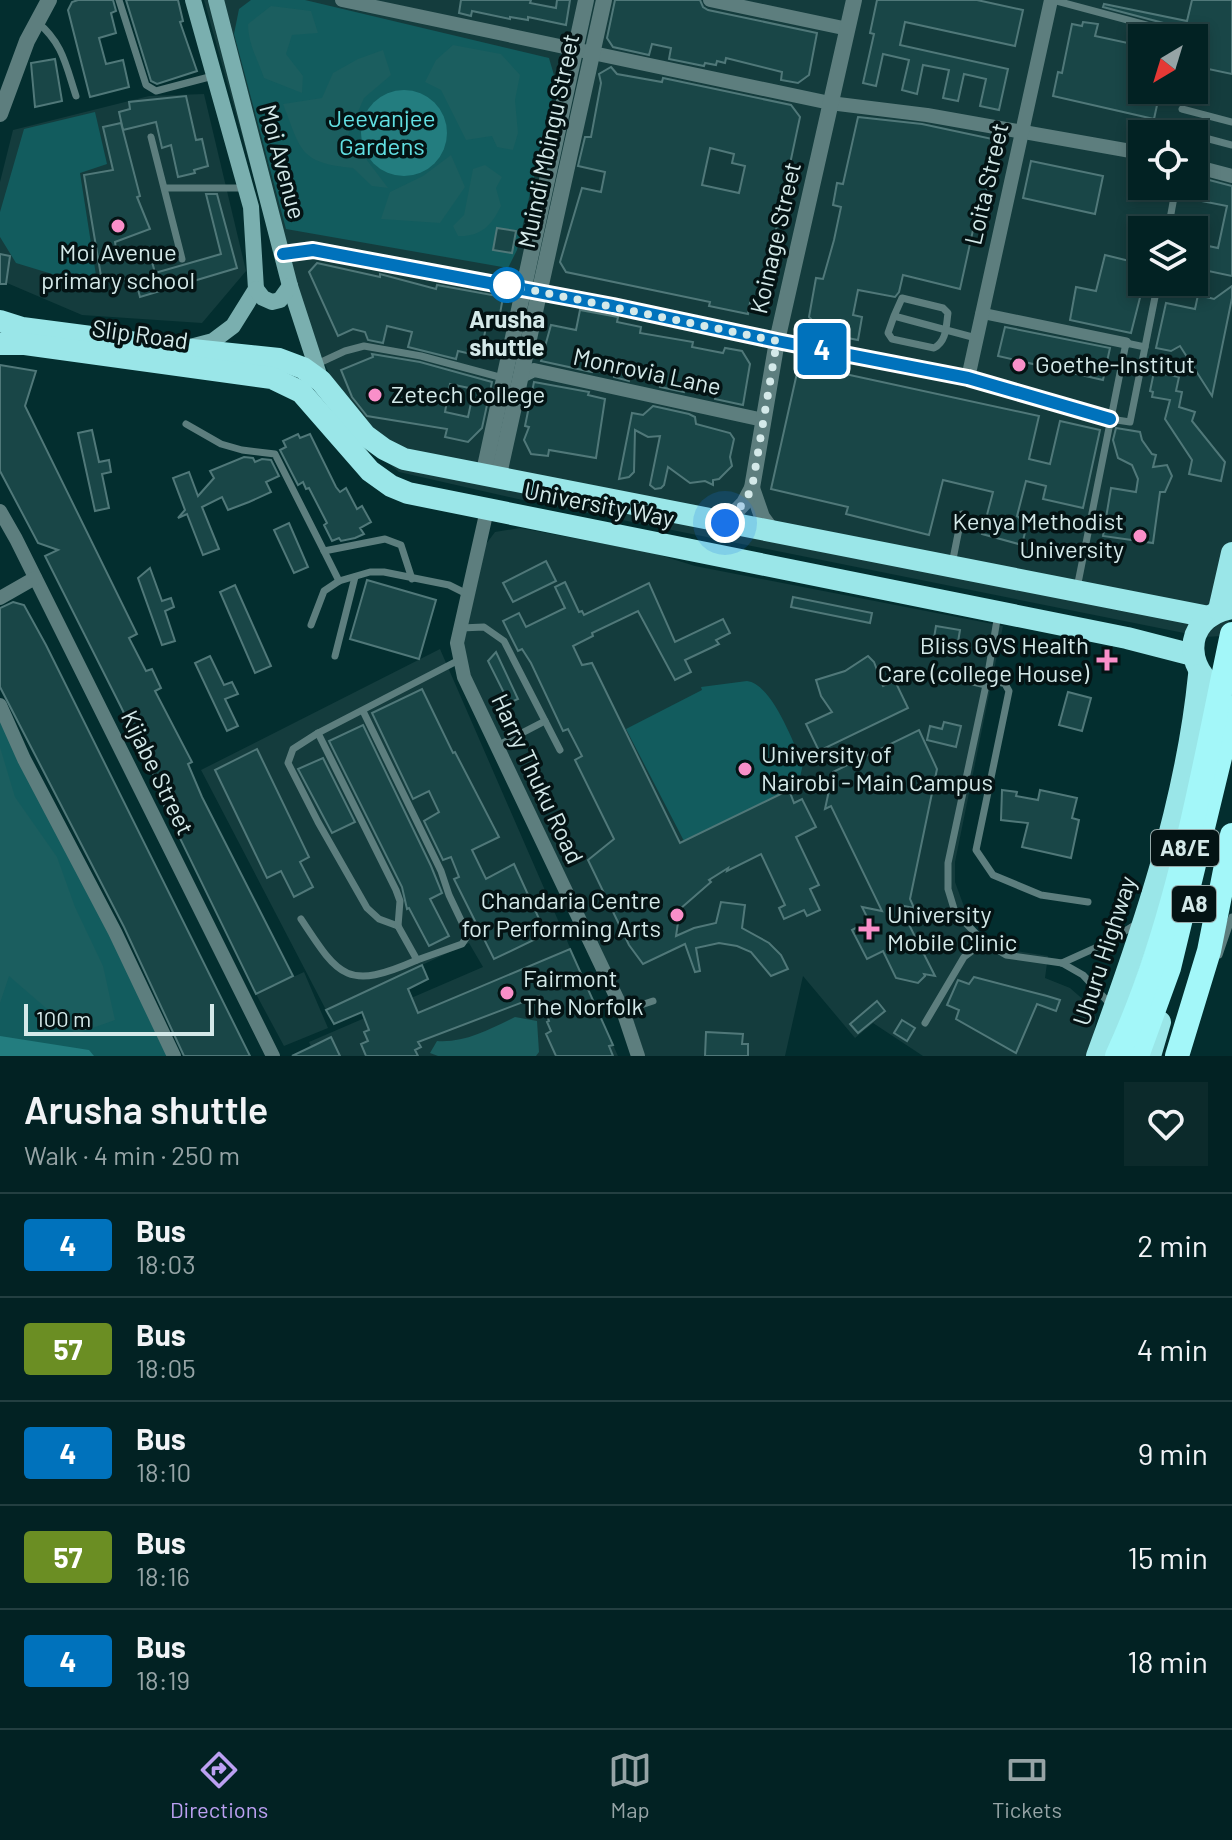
<!DOCTYPE html>
<meta charset="utf-8">
<style>
body{margin:0;font-family:Barlow,sans-serif;background:#0c2a2b;color:#f1f3f6;height:100vh;display:flex;flex-direction:column;font-size:30px;white-space:nowrap}
*{box-sizing:border-box;margin:0}
p{font-size:26px;color:#96a4a6}
.icon{flex:none;width:44px;height:44px;fill:none;stroke:currentColor;stroke-width:2;stroke-linecap:round;stroke-linejoin:round}
.map{position:relative;height:1056px;overflow:hidden}
.drawer{display:flex;flex-direction:column;background:#022223;flex:1}
.drawer>*{flex:none}
.badge{padding:0 16px;border-radius:6px;font-size:28px;line-height:52px}
.needle{width:52px;rotate:218deg}
.buttons{position:absolute;left:1128px;top:24px;display:grid;gap:16px}
.buttons a{display:grid;place-items:center;width:80px;height:80px;border-radius:0px;background:#022223;box-shadow:0 4px 12px #0003,0 0 0 2px #233f41;font-size:40px}
.scale{position:absolute;left:24px;bottom:20px;width:190px;box-sizing:border-box;padding-left:8px;border:4px solid #d4e9e9;border-top:0;font-size:22px;line-height:28px;white-space:nowrap;color:#d4e9e9;-webkit-text-stroke:6px #041314;paint-order:stroke}
.you{position:absolute;width:40px;height:40px;margin:-20px;border:6px solid #fff;border-radius:50%;background:#1a73e8;box-shadow:0 0 0 12px #1a73e833}
.map>.badge{position:absolute;translate:-50% -50%;box-shadow:0 0 0 4px #fff}
.round{display:grid;place-items:center;flex:none;width:84px;height:84px;border-radius:0px;background:#0c2a2b}
.headline{display:flex;align-items:center;justify-content:space-between;height:136px;padding:0 24px}
h1{font-size:38px;font-weight:600;line-height:60px}
ul{padding:0;list-style:none}
li{display:flex;align-items:center;gap:24px;height:104px;padding:0 24px;border-top:2px solid #233f41}
li div{flex:1}
li b{display:block;font-size:30px}
li em{font-style:normal}
li .badge{min-width:88px;font-weight:700;text-align:center}
.tabs{display:flex;justify-content:space-around;align-items:center;height:112px;border-top:2px solid #233f41;background:#022223;font-size:22px;color:#96a4a6}
.tabs a{display:grid;justify-items:center;gap:4px}
.tabs .active{color:#bca0f2}
.map>svg:first-child{display:block}
.built{fill:#143c3d;fill-rule:evenodd}
.green{fill:#125c5e}
.forest{fill:#1b5e5f}
.water{fill:#237d7f}
.building{fill:#194647;stroke:#507879;stroke-width:2;fill-rule:evenodd}
.lines{fill:none;stroke-linecap:round;stroke-linejoin:round}
.service{stroke:#5d7e7e;stroke-width:7}
.pedestrian{stroke:#5d7e7e;stroke-width:11}
.minor{stroke:#5d7e7e;stroke-width:14}
.tertiary{stroke:#5d7e7e;stroke-width:16}
.secondary{stroke:#7aafaf;stroke-width:16}
.trunk{stroke:#9ae6e8;stroke-width:22}
.motorway{stroke:#a3f7f9;stroke-width:24}
.motorway-bridge{stroke:#a3f7f9;stroke-width:24}
.line-casing{stroke:#fff;stroke-width:18}
.line{stroke:#0072bc;stroke-width:12}
.walk{stroke:#d4e9e9;stroke-width:8;stroke-dasharray:0 14.4}
.poi-dot{fill:#f98fc9;stroke:#041314;stroke-width:3}
.stop-dot{fill:#fff;stroke:#0072bc;stroke-width:4}
.labels{text-anchor:middle;stroke-width:7;stroke-linejoin:round;paint-order:stroke}
.shield{fill:#041314;stroke:#96a9a9;stroke-width:2}
.shield-label{font-size:22px;font-weight:bold;fill:#d4e9e9}
.park-label{font-size:24px;fill:#62e0e3;stroke:#041314}
.street-label{font-size:24px;fill:#d4e9e9;stroke:#041314}
.poi-label{font-size:24px;fill:#d4e9e9;stroke:#041314;text-anchor:start}
.stop-label{font-size:24px;font-weight:bold;fill:#d4e9e9;stroke:#041314}
</style>
<div class="map">
<svg width="1232" height="1056" viewBox="0 0 1232 1056">
<rect width="100%" height="100%" fill="#032e2f"/>
<g class="built">
<path d="M204,0h1028v613l-9,23 -19,1 -686,-138 -119,-27 -40,-33 -51,-112 -43,-109zM1142,38h52v52h-52zM1142,134h52v52h-52zM1142,230h52v52h-52z"/>
<polygon points="204,94 246,271 202,323 82,315 0,280 0,182 13,130 149,96"/>
<polygon points="520,528 653,553 695,566 1003,626 955,862 955,882 970,923 979,933 1010,950 1048,956 1045,978 1070,988 1086,1002 1096,1017 1092,1056 923,1056 873,1023 855,1038 803,976 785,1056 645,1056 635,1025 616,982 467,670 463,645 486,544 495,532"/>
<polygon points="440,649 564,934 618,1056 315,1056 309,1042 483,967 469,943 326,1010 201,770"/>
<polygon points="304,972 328,1028 284,1046 256,994"/>
</g>
<g class="green">
<polygon points="251,0 305,0 549,58 556,82 517,250 508,268 286,229 234,34 239,9"/>
<polygon points="95,112 107,164 80,173 98,288 16,263 0,237 0,212 24,129"/>
<path d="M747,681c25,3 46,61 56,83l-5,22 -114,55 -58,-112 76,-39 -1,-3z"/>
<polygon points="0,707 178,1056 0,1056"/>
</g>
<g class="forest">
<path d="M271,6l40,5 7,22 -26,2 -6,19 17,22 -1,17 -38,-15c-6,-18 -16,-34 -16,-54z"/>
<polygon points="453,45 501,54 520,75 515,100 518,133 513,150 497,147 492,136 466,140 441,90 425,82 436,60"/>
<path d="M383,50l8,25 -27,23 -16,37 40,53 -16,-2 -19,-18c-54,-5 -52,-18 -70,-64l39,-6 11,-25 25,-14z"/>
<polygon points="451,155 465,187 440,223 381,219 390,192 423,176"/>
<path d="M485,165l17,12 -6,11 5,18c-9,19 -20,31 -43,30l-5,-10 11,-11 9,-46z"/>
<polygon points="0,747 15,797 57,857 75,907 103,966 115,1020 76,1034 9,976 0,1003"/>
<path d="M515,1017l22,4 2,31 -3,4h-98l-8,-3 7,-12c28,2 53,-12 78,-24z"/>
</g>
<g class="water">
<circle cx="404" cy="133" r="43"/>
<polygon points="0,1036 89,1050 94,1056 0,1056"/>
</g>
<g class="building">
<polygon points="78,0 113,0 116,11 111,13 116,33 99,38 106,64 123,60 129,87 90,97 68,10 72,2"/>
<polygon points="126,0 178,0 183,21 180,22 197,71 157,84 151,81"/>
<polygon points="461,0 531,0 530,3 556,8 557,0 570,0 566,25 528,17 528,20 510,17 510,19 472,11 471,16 459,13"/>
<polygon points="615,0 700,0 703,7 708,10 817,33 809,75 798,83 781,80 782,72 726,58 725,63 717,61 716,65 705,63 704,66 669,59 671,48 652,44 649,55 613,47 607,38"/>
<polygon points="877,0 977,0 1023,10 1015,46 905,22 900,45 1008,69 999,110 980,106 986,79 964,74 958,101 943,98 949,70 923,65 917,94 902,90 909,60 883,54 876,86 863,83 874,34 870,33"/>
<polygon points="1192,0 1232,0 1232,74 1194,66 1194,38 1168,38 1171,29 1167,24 1103,7 1104,4 1187,21"/>
<polygon points="1083,22 1098,24 1095,36 1142,46 1142,93 1159,96 1154,119 1053,96 1058,72 1062,73 1072,24 1082,26"/>
<polygon points="55,59 62,101 35,107 31,63"/>
<path d="M611,67l6,7 45,8 1,-4 128,27 9,12 -40,188 -10,-2 -2,11 -39,-8 1,-4 -144,-30 -6,-10 22,-74 19,4 4,-20 -27,-6 7,-29h6l10,-54 -2,-9zM710,148l24,6 -2,9 13,3 -6,27 -37,-8z"/>
<polygon points="186,96 196,140 202,139 208,166 194,170 195,173 178,177 171,145 162,148 156,122 123,130 119,112 130,109 129,102"/>
<polygon points="858,117 922,124 997,140 982,212 977,212 960,289 903,275 899,292 895,297 858,290 853,315 862,317 858,340 832,335 834,328 816,324 809,317 816,278 823,279 834,240 841,207 833,205 837,183 843,184"/>
<polygon points="121,123 140,196 137,197 150,229 115,242 118,262 150,254 155,273 221,254 206,194 217,194 237,268 140,297 135,278 102,282 84,175 113,170 103,127"/>
<polygon points="1031,161 1103,176 1095,214 1023,198"/>
<polygon points="1194,176 1232,186 1232,276 1194,268 1194,243 1218,248 1227,206 1181,197 1182,186 1194,186"/>
<polygon points="497,228 516,231 512,253 493,250"/>
<polygon points="0,254 10,256 6,284 0,284"/>
<polygon points="1105,255 1142,264 1144,282 1131,333 1070,320 1076,287 1096,291"/>
<polygon points="317,263 380,277 380,274 436,289 437,285 503,297 500,314 489,313 480,356 458,351 456,359 408,347 412,332 387,326 383,343 368,340 365,332 353,329 338,336 309,272"/>
<polygon points="1232,286 1232,298 1212,396 1180,346 1171,351 1156,348 1166,303 1195,309 1198,295 1214,299"/>
<polygon points="580,310 618,317 617,322 641,327 640,333 693,342 692,347 723,353 725,348 742,351 750,364 743,405 715,399 716,393 685,387 684,392 660,387 662,376 631,371 629,381 614,377 614,374 593,370 592,372 541,361 551,325 576,330"/>
<polygon points="1005,327 1110,348 1103,380 998,356"/>
<path d="M372,354l48,8 72,20 -10,46 -14,14 -23,-5 2,-8 -80,-13 -15,-19 -11,-27 32,-13zM450,384l24,5 -6,28 -23,-5z"/>
<polygon points="799,364 1039,416 1029,459 1050,464 1060,421 1100,430 1083,508 1043,499 1046,486 1026,481 1017,516 1027,524 1022,545 982,534 993,492 943,480 929,535 846,514 848,507 771,489"/>
<polygon points="0,365 36,371 25,406 137,634 129,638 146,671 152,669 161,688 155,691 192,762 188,764 202,797 293,976 256,994 155,787 159,786 121,707 45,556 58,550 38,543 0,471"/>
<polygon points="1154,372 1179,377 1176,391 1182,392 1179,407 1195,412 1192,421 1225,462 1221,481 1189,474 1192,460 1165,419 1170,400 1152,397 1153,392 1150,391"/>
<polygon points="534,382 589,392 588,395 605,399 596,458 549,450 548,456 531,454 524,440 529,427 525,426"/>
<polygon points="653,406 689,414 695,417 696,424 730,433 734,439 730,457 732,466 719,479 713,480 713,485 705,481 690,483 668,467 664,485 661,488 655,489 650,485 660,436 648,437 635,430 634,472 629,477 619,479 632,413 643,415"/>
<polygon points="1116,428 1140,432 1142,440 1152,454 1156,455 1153,467 1167,465 1172,476 1165,492 1160,492 1153,543 1103,536 1111,488 1136,492 1138,479 1132,465 1118,458 1113,440"/>
<polygon points="92,430 99,462 109,460 111,472 102,474 109,508 95,511 78,433"/>
<polygon points="298,434 300,438 310,434 336,487 340,492 346,488 357,509 362,506 371,522 360,528 364,534 355,538 341,541 339,538 332,541 324,525 327,523 309,488 306,489 303,482 298,485 280,450 286,447 283,441"/>
<polygon points="244,457 253,458 255,462 262,459 271,460 279,476 266,482 271,492 249,502 228,510 222,497 202,507 219,549 203,555 187,514 178,518 185,510 173,478 189,472 198,496 214,478 210,471"/>
<polygon points="289,523 308,567 294,573 274,530"/>
<polygon points="546,561 556,581 513,602 503,583"/>
<polygon points="150,568 162,601 171,598 174,607 165,611 175,641 162,645 138,578"/>
<polygon points="367,580 436,600 419,659 350,639"/>
<polygon points="565,582 579,612 582,611 584,615 649,583 675,642 723,619 730,633 716,640 719,644 685,660 691,672 675,680 638,611 592,633 593,636 573,646 582,665 592,663 680,843 789,790 794,803 802,799 816,827 796,837 819,885 810,889 820,910 807,916 804,910 784,919 779,908 785,905 761,854 727,871 728,868 709,880 711,882 680,909 676,936 694,928 716,923 721,902 745,905 742,928 769,943 781,955 788,969 771,976 751,952 737,946 719,943 696,948 700,971 695,972 685,944 643,964 629,945 588,860 614,839 575,760 582,756 568,729 563,731 531,663 522,649 518,651 503,621 519,613 526,627 565,608 555,587"/>
<polygon points="235,585 271,666 255,673 220,592"/>
<polygon points="793,597 872,613 870,623 791,607"/>
<polygon points="13,602 24,605 46,645 250,1056 184,1056 124,927 0,687 0,608"/>
<polygon points="936,626 960,630 958,642 934,638"/>
<polygon points="496,652 518,699 509,703 488,661"/>
<polygon points="210,656 224,685 232,682 238,694 225,699 238,726 227,731 195,663"/>
<polygon points="868,656 874,662 883,686 895,681 908,708 819,751 806,724 832,712 821,696 816,680 845,671"/>
<polygon points="422,689 453,753 455,752 499,837 472,850 486,879 514,864 546,934 494,959 454,879 459,877 451,857 443,860 424,821 439,812 429,791 413,799 372,713"/>
<polygon points="1068,692 1091,698 1082,731 1059,725"/>
<polygon points="944,722 961,726 956,747 927,740 930,726 942,729"/>
<polygon points="363,725 431,866 442,893 430,899 449,936 429,946 409,908 407,909 402,887 329,741"/>
<polygon points="919,730 937,769 910,899 914,908 899,905 935,976 924,974 925,976 918,983 896,978 883,951 867,959 852,930 869,921 862,907 882,911 831,806 825,809 833,772"/>
<polygon points="257,749 309,857 300,862 313,887 294,897 281,871 267,878 215,770"/>
<polygon points="323,758 355,822 332,833 298,769"/>
<polygon points="1002,790 1017,792 1016,796 1038,800 1040,790 1077,798 1072,818 1079,820 1071,858 1022,847 1028,823 1001,820"/>
<polygon points="570,949 613,1045 609,1046 613,1056 556,1056 546,1034 551,1031 547,1022 549,1021 539,996 418,1042 421,1047 415,1050 418,1056 366,1056 361,1044 368,1041 364,1032 369,1030 362,1012 334,1024 326,1010 422,965 428,979 408,989 418,1013"/>
<polygon points="974,977 1047,996 1060,1000 1056,1011 1037,1004 1016,1053 956,1019 959,1010 947,1005 958,980 969,984"/>
<polygon points="877,1001 885,1011 858,1033 850,1024"/>
<polygon points="902,1020 915,1028 907,1041 894,1033"/>
<polygon points="706,1032 743,1034 742,1044 748,1044 748,1056 705,1056"/>
<polygon points="331,1037 340,1056 292,1056 315,1045"/>
</g>
<g class="lines">
<g class="service">
<polyline points="119,0 146,85 156,91 213,76"/>
<polyline points="1053,0 1165,30"/>
<path d="M37,22c26,21 29,44 39,74"/>
<polyline points="1182,109 1232,122"/>
<polyline points="1175,131 1188,134"/>
<polyline points="1194,135 1232,145"/>
<polyline points="151,137 182,259"/>
<polyline points="165,188 244,188"/>
<polyline points="1168,230 1176,186"/>
<path d="M894,316l8,-18 41,10 5,5c-2,13 -1,28 -14,35l-42,-9 -4,-6 6,-17 82,22"/>
<polyline points="317,364 345,351 364,346 421,356 503,378"/>
<polyline points="1110,419 1130,422 1158,282"/>
<polyline points="186,424 221,444 242,450 275,454 324,551 385,539 401,545 412,579"/>
<polyline points="324,551 339,581"/>
<polyline points="952,564 962,514"/>
<polyline points="1077,588 1126,343 1145,347"/>
<polyline points="998,614 986,685 948,863 948,889 955,912 984,942 1006,955 1062,963 1083,975 1110,1004"/>
<polyline points="311,625 324,591 339,581 370,572 384,572 449,585 467,594"/>
<polyline points="461,628 484,627 504,641 560,750"/>
<polyline points="335,656 355,577"/>
<polyline points="986,678 1005,684 1009,691 976,850 993,875 1041,895 1088,902"/>
<polyline points="973,682 986,685"/>
<polyline points="363,711 441,871 449,895 468,935 462,944 417,960 398,926 379,919 367,908 318,822 288,763 293,749 318,733 459,660"/>
<polyline points="318,733 396,890 400,901 398,926"/>
<polyline points="497,746 545,721"/>
<path d="M301,919c38,58 46,72 116,41"/>
<polyline points="1219,955 1232,917"/>
<polyline points="1062,963 1104,944 1138,923"/>
<polyline points="623,1011 653,1001"/>
<polyline points="925,1023 964,957 984,942"/>
</g>
<polyline class="pedestrian" points="981,313 1126,343"/>
<g class="minor">
<polyline points="342,0 830,103 927,115 1142,153"/>
<polyline points="710,0 848,29"/>
<polyline points="1194,166 1232,176"/>
<polyline points="283,254 313,250 613,306 777,341 968,378 1110,419"/>
<polyline points="522,376 534,370 763,420"/>
<polyline points="968,378 1051,0"/>
<polyline points="487,510 457,643 464,677 623,1011 638,1056"/>
<polyline points="0,511 16,539 273,1056"/>
<polyline points="0,598 35,578"/>
<polyline points="0,705 24,759 115,932 174,1056"/>
</g>
<g class="tertiary">
<polyline points="0,114 27,41 49,0"/>
<polyline points="483,476 586,0"/>
<polyline points="498,479 604,0"/>
<polyline points="752,488 762,517 773,532"/>
<polyline points="725,523 744,503 752,488 777,341 854,0"/>
</g>
<g class="secondary">
<polyline points="193,0 251,207 256,289 233,326 213,341 194,346"/>
<polyline points="216,0 290,286 321,381"/>
<polyline points="256,289 263,298 272,302 280,300 290,286"/>
</g>
<g class="trunk">
<polyline points="0,321 22,328 183,349 279,359 303,368 321,381 365,435 384,449 404,459 1209,617"/>
<polyline points="0,344 25,344 272,378 301,392 370,471 391,486 408,493 1127,638 1193,655"/>
<path d="M1232,608c-54,9 -49,72 0,88"/>
<polyline points="1219,610 1232,553"/>
<path d="M1097,1056c45,-123 89,-250 102,-381"/>
<polyline points="1150,1056 1160,1022"/>
</g>
<g class="motorway">
<polyline points="1137,1056 1169,968 1232,708"/>
<polyline points="1177,1056 1209,951 1232,835"/>
</g>
<path class="motorway-bridge" d="M1117,1056c61,-132 85,-281 115,-422"/>
</g>
<g class="lines">
<g class="line-casing">
<polyline id="line" points="283,254 313,250 613,306 777,341 968,378 1110,419"/>
</g>
<use href="#line" class="line"/>
<polyline class="walk" points="507,285 777,341 752,488 744,503 725,523"/>
</g>
<g class="poi-dot">
<circle cx="118" cy="226" r="8"/>
<circle cx="1019" cy="365" r="8"/>
<circle cx="375" cy="395" r="8"/>
<circle cx="1140" cy="536" r="8"/>
<path d="M1103 648h8v8h8v8h-8v8h-8v-8h-8v-8h8z"/>
<circle cx="745" cy="769" r="8"/>
<circle cx="677" cy="915" r="8"/>
<path d="M865 917h8v8h8v8h-8v8h-8v-8h-8v-8h8z"/>
<circle cx="507" cy="993" r="8"/>
</g>
<circle class="stop-dot" cx="507" cy="285" r="16"/>
<g class="labels">
<g class="shield">
<rect x="1151" y="830" width="68" height="36" rx="6"/>
<rect x="1172" y="886" width="44" height="36" rx="6"/>
</g>
<g class="shield-label">
<text x="1185" y="856">A8/E</text>
<text x="1194" y="912">A8</text>
</g>
<g class="park-label">
<text x="382" y="127">Jeevanjee<tspan x="382" dy="28">Gardens</tspan></text>
</g>
<g class="street-label">
<text transform="translate(549 141) rotate(-78)" y="8">Muindi Mbingu Street</text>
<text transform="translate(282 162) rotate(75)" y="8">Moi Avenue</text>
<text transform="translate(987 184) rotate(-77)" y="8">Loita Street</text>
<text transform="translate(776 238) rotate(-77)" y="8">Koinage Street</text>
<text transform="translate(140 335) rotate(8)" y="8">Slip Road</text>
<text transform="translate(647 372) rotate(12)" y="8">Monrovia Lane</text>
<text transform="translate(599 505) rotate(11)" y="8">University Way</text>
<text transform="translate(157 773) rotate(64)" y="8">Kijabe Street</text>
<text transform="translate(537 779) rotate(65)" y="8">Harry Thuku Road</text>
<text transform="translate(1105 951) rotate(-72)" y="8">Uhuru Highway</text>
</g>
<g class="poi-label">
<text x="118" y="261" text-anchor="middle">Moi Avenue<tspan x="118" dy="28">primary school</tspan></text>
<text x="1035" y="373">Goethe-Institut</text>
<text x="391" y="403">Zetech College</text>
<text x="1124" y="530" text-anchor="end">Kenya Methodist<tspan x="1124" dy="28">University</tspan></text>
<text x="1089" y="654" text-anchor="end">Bliss GVS Health<tspan x="1089" dy="28">Care (college House)</tspan></text>
<text x="761" y="763">University of<tspan x="761" dy="28">Nairobi - Main Campus</tspan></text>
<text x="661" y="909" text-anchor="end">Chandaria Centre<tspan x="661" dy="28">for Performing Arts</tspan></text>
<text x="887" y="923">University<tspan x="887" dy="28">Mobile Clinic</tspan></text>
<text x="523" y="987">Fairmont<tspan x="523" dy="28">The Norfolk</tspan></text>
</g>
<g class="stop-label">
<text x="507" y="328">Arusha<tspan x="507" dy="28">shuttle</tspan></text>
</g>
</g>
</svg>
<div class="buttons">
<a><svg class="needle" viewBox="-14 -14 28 28"><path d="M0-13l5 13h-10z" fill="#e53935"/><path d="M0 13l5-13h-10z" fill="#96a4a6"/></svg></a>
<a><svg class="icon" aria-label="locate" viewBox="0 0 24 24"><circle cx="12" cy="12" r="6"/><path d="M12 2v4M12 18v4M2 12h4M18 12h4"/></svg></a>
<a><svg class="icon" aria-label="layers" viewBox="0 0 24 24"><path d="M12 4l9 5-9 5-9-5zM3 14l9 5 9-5"/></svg></a>
</div>
<div class="scale">100 m</div>
<div class="you" style="left:725px;top:523px"></div>
<b class="badge" style="left:822px;top:349px;background:#0072bc;color:#fff">4</b>
</div>
<section class="drawer">
<div class="headline"><div><h1>Arusha shuttle</h1><p>Walk · 4 min · 250 m</p></div><a class="round"><svg class="icon" aria-label="heart" viewBox="0 0 24 24"><path d="M12 20l-8-8c-3-5 5-10 8-4 3-6 11-1 8 4z"/></svg></a></div>
<ul>
<li><span class="badge" style="background:#0072bc;color:#fff">4</span><div><b>Bus</b><p>18:03</p></div><em>2 min</em></li>
<li><span class="badge" style="background:#6b8e23;color:#fff">57</span><div><b>Bus</b><p>18:05</p></div><em>4 min</em></li>
<li><span class="badge" style="background:#0072bc;color:#fff">4</span><div><b>Bus</b><p>18:10</p></div><em>9 min</em></li>
<li><span class="badge" style="background:#6b8e23;color:#fff">57</span><div><b>Bus</b><p>18:16</p></div><em>15 min</em></li>
<li><span class="badge" style="background:#0072bc;color:#fff">4</span><div><b>Bus</b><p>18:19</p></div><em>18 min</em></li>
</ul>
</section>
<nav class="tabs">
<a class="active"><svg class="icon" aria-label="directions" viewBox="0 0 24 24"><path d="M12 3l9 9-9 9-9-9zM9 14v-3h6M13 9l2 2-2 2"/></svg>Directions</a>
<a><svg class="icon" aria-label="map" viewBox="0 0 24 24"><path d="M3 6l6-2 6 2 6-2v14l-6 2-6-2-6 2zM9 4v14M15 6v14"/></svg>Map</a>
<a><svg class="icon" aria-label="tickets" viewBox="0 0 24 24"><path d="M3 7h18v10H3zM15 7v10"/></svg>Tickets</a>
</nav>
